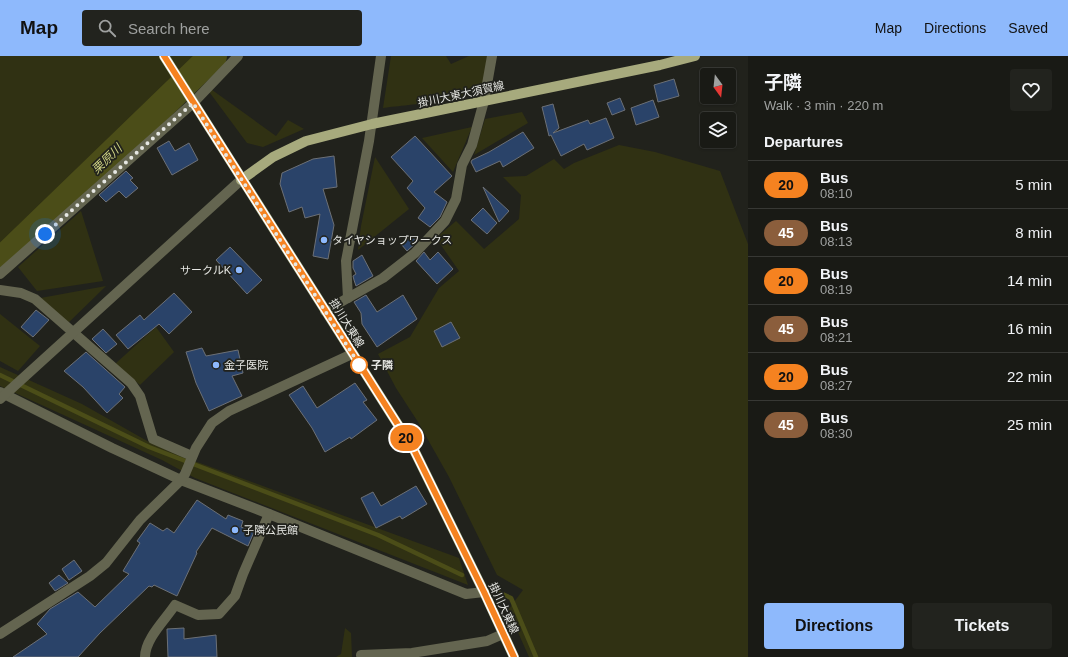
<!DOCTYPE html>
<meta charset="utf-8">
<style>
body{margin:0;font-family:Helvetica,"Noto Sans JP",sans-serif;background:#22231e;color:#f1f3f6;height:100vh;display:flex;flex-direction:column;font-size:15px;white-space:nowrap}
*{box-sizing:border-box;margin:0}
p{font-size:13px;color:#9fa1a0}
.icon{flex:none;width:22px;height:22px;fill:none;stroke:currentColor;stroke-width:2;stroke-linecap:round;stroke-linejoin:round}
.map{position:relative;flex:1;overflow:hidden}
.side{display:flex;flex-direction:column;background:#191a15;width:320px}
.side>*{flex:none}
.badge{padding:0 8px;border-radius:13px;font-size:14px;line-height:26px}
.needle{width:26px;rotate:165deg}
.fabs{position:absolute;left:700px;top:12px;display:grid;gap:8px}
.fabs a{display:grid;place-items:center;width:36px;height:36px;border-radius:4px;background:#191a15;box-shadow:0 1px 3px #0004,0 0 0 1px #373834;font-size:20px}
.you{position:absolute;width:20px;height:20px;margin:-10px;border:3px solid #fff;border-radius:50%;background:#1a73e8;box-shadow:0 0 0 6px #1a73e833}
.map>.badge{position:absolute;translate:-50% -50%;box-shadow:0 0 0 2px #fff}
h2{padding:0 16px;font-size:15px;line-height:36px}
.round{display:grid;place-items:center;flex:none;width:42px;height:42px;border-radius:4px;background:#22231e}
.overview{display:flex;align-items:center;justify-content:space-between;height:68px;padding:0 16px}
h1{font-size:19px;font-weight:700;line-height:30px}
.cta{display:flex;gap:8px;margin-top:auto;padding:8px 16px}
.cta a{flex:1;height:46px;border-radius:4px;background:#8eb9fc;color:#111;font-size:16px;font-weight:700;line-height:46px;text-align:center}
.cta a+a{background:#22231e;color:#f1f3f6}
ul{padding:0;list-style:none}
li{display:flex;align-items:center;gap:12px;height:48px;padding:0 16px;border-top:1px solid #373834}
li div{flex:1}
li b{display:block;font-size:15px}
li em{font-style:normal}
li .badge{min-width:44px;font-weight:700;text-align:center}
header{display:flex;align-items:center;gap:24px;box-sizing:border-box;height:56px;padding:0 20px;background:#8eb9fc;color:#111}
header strong{font-size:19px}
nav{display:flex;gap:22px;margin-inline-start:auto;font-size:14px}
.search{width:280px;height:36px;background:#22231e;display:flex;align-items:center;gap:10px;box-sizing:border-box;padding:0 14px;border-radius:4px;color:#9fa1a0;font-size:15px}
main{display:flex;flex:1;min-height:0}
.map>svg:first-child{display:block}
.green{fill:#303113}
.lines{fill:none;stroke-linecap:round;stroke-linejoin:round}
.stream{stroke:#4b4d18;stroke-width:4.5}
.river{stroke:#4b4d18;stroke-width:28}
.building{fill:#2a4369;stroke:#6c7076}
.minor{stroke:#646550;stroke-width:10}
.major{stroke:#a7aa7d;stroke-width:10}
.line-casing{stroke:#fff;stroke-width:9}
.line{stroke:#f58220;stroke-width:6}
.walk{stroke:#e6e7e3;stroke-width:4;stroke-dasharray:0 7.2}
.poi-dot{fill:#8eb9fc;stroke:#21221c;stroke-width:1.5}
.stop-dot{fill:#fff;stroke:#f58220;stroke-width:2}
.labels{text-anchor:middle;stroke-width:3.5;stroke-linejoin:round;paint-order:stroke}
.street-label{font-size:11px;fill:#e6e7e3;stroke:#21221c}
.poi-label{font-size:11px;fill:#e6e7e3;stroke:#21221c;text-anchor:start}
.stop-label{font-size:11px;font-weight:bold;fill:#e6e7e3;stroke:#21221c;text-anchor:start}
.water-label{font-size:12px;font-style:italic;fill:#cfd383;stroke:#21221c}
</style>
<header>
<strong>Map</strong>
<div class="search"><svg class="icon" aria-label="search" viewBox="0 0 24 24"><circle cx="10" cy="10" r="6"/><path d="M15 15l6 6"/></svg>Search here</div>
<nav><a>Map</a><a>Directions</a><a>Saved</a></nav>
</header>
<main>
<div class="map">
<svg width="748" height="601" viewBox="0 0 748 601">
<rect width="100%" height="100%" fill="#21221c"/>
<g class="green">
<polygon points="0,0 201,0 149,58 97,103 59,132 21,175 0,194"/>
<path d="M391,0h55l5,8 18,-8h18c-1,7 -1,25 -5,30 -12,15 -79,19 -99,22z"/>
<polygon points="208,31 276,80 288,64 304,73 263,91 247,87 207,33"/>
<polygon points="522,56 528,67 474,99 485,63"/>
<polygon points="472,71 453,116 422,82"/>
<polygon points="619,89 655,96 720,115 748,188 748,601 529,601 508,554 523,534 497,519 449,421 418,366 396,332 378,298 410,281 439,232 459,215 436,182 456,165 484,193 519,163 521,139 503,121 526,120 554,103 564,113 574,107"/>
<polygon points="375,101 409,153 358,194 361,170"/>
<polygon points="81,155 103,225 37,235 18,211"/>
<polygon points="106,230 64,271 35,243"/>
<polygon points="0,258 40,290 18,315 0,305"/>
<polygon points="156,271 174,296 140,329 115,308"/>
<polygon points="0,311 82,348 149,386 189,403 459,502 468,529 195,422 162,404 0,330"/>
<polygon points="345,572 351,577 352,601 336,601 341,598"/>
</g>
<g class="lines">
<g class="stream">
<polyline points="0,319 149,391 378,479 462,519"/>
<polyline points="498,536 511,542 536,601"/>
</g>
<polyline class="river" points="0,206 213,0"/>
</g>
<g class="building">
<polygon points="674,23 679,40 658,46 654,29"/>
<polygon points="620,42 625,54 612,59 607,47"/>
<polygon points="653,44 659,61 636,69 631,52"/>
<polygon points="553,48 559,72 553,77 588,64 590,68 606,62 614,82 587,94 584,88 561,100 551,79 549,80 542,51"/>
<polygon points="523,76 534,92 503,111 500,105 476,116 471,106 472,104 489,96"/>
<polygon points="415,80 452,120 434,136 447,146 440,161 430,171 418,162 425,152 407,132 413,125 391,101"/>
<polygon points="169,85 175,95 189,87 198,104 172,119 157,92"/>
<polygon points="334,100 337,131 323,133 334,169 328,203 313,200 320,158 305,162 302,151 289,156 280,128 282,117 313,103"/>
<polygon points="126,115 133,122 130,124 138,132 126,142 119,135 106,146 99,139"/>
<polygon points="483,131 509,155 499,166"/>
<polygon points="483,152 497,167 487,178 471,164"/>
<polygon points="412,180 417,186 407,195 401,188"/>
<polygon points="230,191 262,224 247,238 216,204"/>
<polygon points="424,196 430,204 438,196 453,213 437,228 416,205"/>
<polygon points="362,199 373,220 356,230 354,224 353,220 356,218 353,212 353,205"/>
<polygon points="174,237 192,256 169,278 159,268 128,293 116,279 140,259 144,264"/>
<polygon points="366,239 377,256 403,239 417,263 377,291 362,268 361,257 354,246"/>
<polygon points="36,254 49,264 33,281 21,271"/>
<polygon points="451,266 460,282 442,291 434,275"/>
<polygon points="103,273 117,288 106,297 92,283"/>
<polygon points="202,292 206,300 238,294 243,317 232,320 242,340 209,355 196,327 186,296"/>
<polygon points="86,296 125,331 119,338 123,342 107,357 83,331 64,315"/>
<polygon points="355,327 367,344 363,346 377,364 351,383 350,381 325,396 312,372 289,339 303,330 317,352"/>
<polygon points="416,430 427,448 402,463 400,460 376,472 361,442 373,436 381,450"/>
<polygon points="197,444 226,463 228,459 243,465 241,471 254,476 248,490 212,472 196,496 197,497 177,540 154,529 152,531 149,530 100,577 78,601 13,601 47,578 37,568 50,553 78,536 95,551 129,518 123,515 140,487 137,485 150,467 163,475 167,472 174,477"/>
<polygon points="74,504 82,515 69,524 62,513"/>
<polygon points="59,519 68,527 55,535 49,527"/>
<polygon points="184,572 184,583 216,579 217,601 168,601 167,573"/>
</g>
<g class="lines">
<g class="minor">
<polyline points="0,218 193,47 238,0"/>
<polyline points="0,234 21,237 35,243 131,327 140,340 153,383 192,400"/>
<polyline points="348,242 346,205 369,85 381,0"/>
<polyline points="325,255 383,222 415,197 445,165 456,143 462,109 472,89 484,45 492,0"/>
<polyline points="0,336 112,392 181,424 269,458 466,538 484,536"/>
<polyline points="0,343 241,124"/>
<polyline points="0,578 90,520 106,507 140,464 181,424 185,418 196,392 212,367 229,355 352,298"/>
<polyline points="361,599 412,597 487,585 503,578"/>
<path d="M145,601c0,-18 20,-37 30,-52l23,10 21,-1 16,-18 8,-22 26,-60"/>
</g>
<g class="major">
<polyline points="164,0 414,394 484,536 514,601"/>
<polyline points="241,124 273,101 306,85 372,68 660,9 695,0"/>
</g>
</g>
<g class="lines">
<g class="line-casing">
<polyline id="line" points="164,0 414,394 484,536 514,601"/>
</g>
<use href="#line" class="line"/>
<polyline class="walk" points="45,178 193,47 360,310 359,309"/>
</g>
<g class="poi-dot">
<circle cx="324" cy="184" r="4"/>
<circle cx="239" cy="214" r="4"/>
<circle cx="216" cy="309" r="4"/>
<circle cx="235" cy="474" r="4"/>
</g>
<circle class="stop-dot" cx="359" cy="309" r="8"/>
<g class="labels">
<g class="street-label">
<text transform="translate(461 38) rotate(-12)" y="4">掛川大東大須賀線</text>
<text transform="translate(347 267) rotate(58)" y="4">掛川大東線</text>
<text transform="translate(504 552) rotate(65)" y="4">掛川大東線</text>
</g>
<g class="poi-label">
<text x="332" y="188">タイヤショップワークス</text>
<text x="231" y="218" text-anchor="end">サークルK</text>
<text x="224" y="313">金子医院</text>
<text x="243" y="478">子隣公民館</text>
</g>
<g class="stop-label">
<text x="371" y="313">子隣</text>
</g>
<g class="water-label">
<text transform="translate(107 103) rotate(-44)" y="4">栗原川</text>
</g>
</g>
</svg>
<div class="fabs">
<a><svg class="needle" viewBox="-14 -14 28 28"><path d="M0-13l5 13h-10z" fill="#e53935"/><path d="M0 13l5-13h-10z" fill="#9fa1a0"/></svg></a>
<a><svg class="icon" aria-label="layers" viewBox="0 0 24 24"><path d="M12 4l9 5-9 5-9-5zM3 14l9 5 9-5"/></svg></a>
</div>
<div class="you" style="left:45px;top:178px"></div>
<b class="badge" style="left:406px;top:382px;background:#f58220;color:#111">20</b>
</div>
<section class="side">
<div class="overview"><div><h1>子隣</h1><p>Walk · 3 min · 220 m</p></div><a class="round"><svg class="icon" aria-label="heart" viewBox="0 0 24 24"><path d="M12 20l-8-8c-3-5 5-10 8-4 3-6 11-1 8 4z"/></svg></a></div>
<h2>Departures</h2>
<ul>
<li><span class="badge" style="background:#f58220;color:#111">20</span><div><b>Bus</b><p>08:10</p></div><em>5 min</em></li>
<li><span class="badge" style="background:#8b5e3c;color:#fff">45</span><div><b>Bus</b><p>08:13</p></div><em>8 min</em></li>
<li><span class="badge" style="background:#f58220;color:#111">20</span><div><b>Bus</b><p>08:19</p></div><em>14 min</em></li>
<li><span class="badge" style="background:#8b5e3c;color:#fff">45</span><div><b>Bus</b><p>08:21</p></div><em>16 min</em></li>
<li><span class="badge" style="background:#f58220;color:#111">20</span><div><b>Bus</b><p>08:27</p></div><em>22 min</em></li>
<li><span class="badge" style="background:#8b5e3c;color:#fff">45</span><div><b>Bus</b><p>08:30</p></div><em>25 min</em></li>
</ul>
<div class="cta"><a>Directions</a><a>Tickets</a></div>
</section>
</main>
